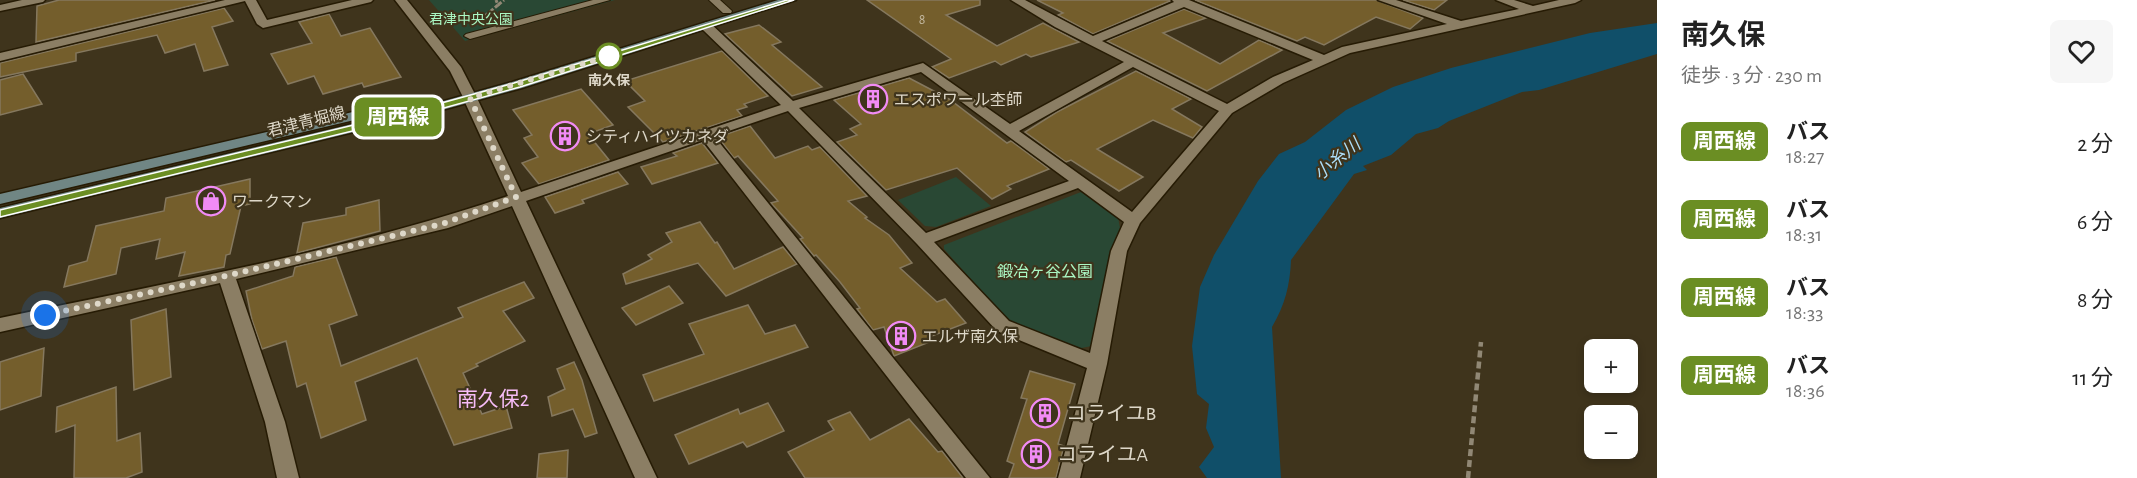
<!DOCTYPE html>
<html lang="ja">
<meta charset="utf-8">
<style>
body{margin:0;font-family:"Alegreya Sans","Noto Sans JP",sans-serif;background:#f6f6f6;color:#222;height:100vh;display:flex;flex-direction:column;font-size:22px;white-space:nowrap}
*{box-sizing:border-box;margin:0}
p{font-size:20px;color:#767676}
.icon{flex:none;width:33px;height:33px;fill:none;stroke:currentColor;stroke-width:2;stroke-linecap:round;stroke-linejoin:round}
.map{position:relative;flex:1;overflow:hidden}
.side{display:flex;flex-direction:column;background:#fff;width:480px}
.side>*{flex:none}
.badge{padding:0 12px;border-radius:9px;font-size:21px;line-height:39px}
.fabs{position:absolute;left:1584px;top:339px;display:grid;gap:12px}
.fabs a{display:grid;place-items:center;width:54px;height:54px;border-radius:9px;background:#fff;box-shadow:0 3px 9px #0003;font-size:30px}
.you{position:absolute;width:30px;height:30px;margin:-15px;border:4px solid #fff;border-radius:50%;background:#1a73e8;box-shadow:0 0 0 9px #1a73e833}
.map>.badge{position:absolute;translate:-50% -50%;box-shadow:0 0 0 3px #fff}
.round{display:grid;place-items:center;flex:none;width:63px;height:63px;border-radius:9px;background:#f6f6f6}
.headline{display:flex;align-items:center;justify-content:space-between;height:102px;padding:0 24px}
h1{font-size:28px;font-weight:700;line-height:45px}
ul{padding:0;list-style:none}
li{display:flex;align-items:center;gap:18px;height:78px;padding:0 24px}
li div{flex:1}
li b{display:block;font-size:22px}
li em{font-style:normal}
li .badge{min-width:66px;font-weight:700;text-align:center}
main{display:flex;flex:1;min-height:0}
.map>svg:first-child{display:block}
.green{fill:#294834}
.water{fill:#104f69}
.building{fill:#745e2c;stroke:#85785e;stroke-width:1.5}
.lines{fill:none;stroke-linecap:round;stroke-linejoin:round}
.service-casing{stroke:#261b04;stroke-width:2}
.minor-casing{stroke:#261b04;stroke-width:3}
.tertiary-casing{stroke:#261b04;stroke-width:3}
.secondary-casing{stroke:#261b04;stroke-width:3}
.path-far1{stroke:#918875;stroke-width:3;stroke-dasharray:4.5 2;stroke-linecap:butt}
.path{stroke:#918875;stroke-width:4.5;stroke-dasharray:7 4;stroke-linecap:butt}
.service{fill:#8b7e64;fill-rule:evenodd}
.minor{fill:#8b7e64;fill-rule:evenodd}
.tertiary{fill:#8b7e64;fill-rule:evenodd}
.secondary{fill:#708684;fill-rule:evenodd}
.line{fill:#6b8e23;stroke:#fff;stroke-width:1.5}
.walk{stroke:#ded8c9;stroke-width:6;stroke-dasharray:0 10.8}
.stop-dot{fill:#fff;stroke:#6b8e23;stroke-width:3}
.labels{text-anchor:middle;stroke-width:4.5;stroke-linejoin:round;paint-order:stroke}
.far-park-label{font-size:14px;fill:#aaf7c3;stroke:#3f341c}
.number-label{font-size:14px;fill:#c4baa2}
.far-stop-label{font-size:14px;font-weight:bold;fill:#ded8c9;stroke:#3f341c}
.poi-label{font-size:16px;fill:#ded8c9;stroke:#3f341c;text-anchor:start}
.street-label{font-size:16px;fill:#ded8c9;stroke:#3f341c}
.park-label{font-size:16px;fill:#aaf7c3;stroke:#3f341c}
.water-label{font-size:18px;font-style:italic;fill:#acddf7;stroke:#3f341c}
.near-poi-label{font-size:20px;fill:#ded8c9;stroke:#3f341c;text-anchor:start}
.near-neighbourhood-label{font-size:21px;fill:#f6bcf7;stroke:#3f341c}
</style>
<main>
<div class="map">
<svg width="1657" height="478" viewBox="0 0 1657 478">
<rect width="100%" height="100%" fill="#3f341c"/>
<g class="green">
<polygon points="429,0 615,0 465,41"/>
<polygon points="956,177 991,206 936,227 925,226 898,200"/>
<polygon points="1081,192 1118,217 1120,228 1110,252 1092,346 1076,349 1007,320 944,249 944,245"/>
</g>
<path class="water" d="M1657,23v31l-118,36 -17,2 -73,29 -11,7 -22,6 -25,21 -28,11 4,4 -13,4 -63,86c-1,25 -6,45 -19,67l9,151h-74l-8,-11 15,-20 -8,-19 3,-24 -12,-10 -5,-48 8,-59 14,-32 44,-74 21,-27 26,-12 41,-32 47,-23 58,-19 139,-35z"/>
<g class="building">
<polygon points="59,0 215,0 36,42 37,6"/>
<polygon points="867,0 980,0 980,5 946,15 997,46 1043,23 1079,42 1031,57 1026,54 1001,65 995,61 949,78 932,67 951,59"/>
<polygon points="1037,0 1170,0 1170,1 1093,34 1058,15 1063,13"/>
<polygon points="1195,0 1376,0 1423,18 1410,29 1376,17 1324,45 1305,37 1297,41"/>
<polygon points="1403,0 1447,0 1434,10"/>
<polygon points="224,8 233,21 212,27 228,65 204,71 195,44 165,53 157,35 76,53 76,61 0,77 0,63"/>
<polygon points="1184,9 1206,18 1163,33 1220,64 1259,40 1282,50 1207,91 1107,41"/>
<polygon points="329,14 341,36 370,28 401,77 364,87 362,83 323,94 314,76 288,84 271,54 312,43 299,22"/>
<polygon points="759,25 781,42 772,45 822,87 792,96 725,34"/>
<polygon points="722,51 768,96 744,104 747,107 737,110 742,116 663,142 628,107 645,101 625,81"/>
<polygon points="1136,71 1191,99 1172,109 1202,127 1193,138 1153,120 1097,149 1143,177 1119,191 1071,160 1066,162 1025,132 1057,112"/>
<polygon points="23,74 42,104 0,115 0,80"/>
<polygon points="909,78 949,99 1007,143 1011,141 1049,169 1007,186 1011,189 992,199 957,168 886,190 837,142 857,135 850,129 861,124 834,100"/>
<polygon points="581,89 613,125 588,134 609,160 539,184 522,163 538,157 524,138 532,135 513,110"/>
<polygon points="750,126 775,158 808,146 812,150 820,147 867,196 848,201 867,217 865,218 889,235 912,263 900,268 937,302 945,299 966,323 929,337 932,341 894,356 884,327 873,330 857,309 860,308 840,282 816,255 814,256 800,239 803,238 771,203 778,201 738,156 734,158 718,137"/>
<polygon points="702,143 718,163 652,184 641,167 677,156 673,153"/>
<polygon points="618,172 628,184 582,200 584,203 555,213 545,197"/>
<polygon points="250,179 250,204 241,206 230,254 226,255 224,267 179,276 185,252 156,259 160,239 121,248 116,274 64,287 69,266 87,261 96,226 164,211 166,198"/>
<polygon points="379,200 380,231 297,253 303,223 346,215 346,208"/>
<polygon points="700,222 715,243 717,242 734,269 783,247 797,264 726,296 698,263 626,284 623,274 652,259 648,255 672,242 666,233"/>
<polygon points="336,257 357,315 329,325 341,366 463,317 458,308 524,282 534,298 503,311 525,341 476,364 478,366 463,373 482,414 506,406 512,428 454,445 417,358 355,382 366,420 321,438 306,383 297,387 286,341 262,349 252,320 246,291 293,276 295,267"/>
<polygon points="669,286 683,303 636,325 622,308"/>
<polygon points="748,305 765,334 795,325 808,347 654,401 643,375 704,354 689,324"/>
<polygon points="166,309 171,377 134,390 131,320"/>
<polygon points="44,348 41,396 0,410 0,362"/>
<polygon points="574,362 582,380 597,433 585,437 573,409 552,416 548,397 565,389 557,369"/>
<polygon points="1030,371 1075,384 1058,444 1064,446 1056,478 1009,478 1014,464 1007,461 1027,399 1021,398"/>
<polygon points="116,387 117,441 140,433 142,472 126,478 74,478 75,425 56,432 57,407"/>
<polygon points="768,403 784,431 747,447 743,442 689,464 675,435 738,409 740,414"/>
<polygon points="850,412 870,440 909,419 938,452 942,451 963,478 805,478 788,452 834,430 828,421"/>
<polygon points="568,450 567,478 537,478 539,454"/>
</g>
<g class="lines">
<g class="service-casing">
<g id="service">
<polygon points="593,0 610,0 470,39 464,36 466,34"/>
<polygon points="709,0 720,0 732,11 731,13 723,13"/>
</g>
</g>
<g class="minor-casing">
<g id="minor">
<polygon points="22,0 45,0 43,2 0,11 0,5"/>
<polygon points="225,0 256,0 267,20 352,0 373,0 371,2 263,28 257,24 245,1 0,61 0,53"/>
<path d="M1011,0h14l68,36 81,-34 -2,-2h17l135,55 18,-8 105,-23 -69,-24h18l65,21 58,-12 -23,-9h18l19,6 26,-6h22l-6,3 -225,50 -67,30 -51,30 -92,110 -13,28 -20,113 -27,114h-22l29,-110 -90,-37 -80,-87 -129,-133 -74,25 276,342h-24l-263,-338 -177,61 131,277h-22l-123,-272 -64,22 -212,51 49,143 14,56h-22l-12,-56 -45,-139 -220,49v-14c170,-36 343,-66 508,-122l-45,-98 2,-3h10l2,3 44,94 260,-87 -79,-76 -2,-3 6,-4 4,1 83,78 130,-38 87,61 114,-62 -69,-35zM1184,7l129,53 -40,17 -46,27 -125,-63zM1133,67l86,44 -87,101 -113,-81zM921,72l148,109 -143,52 -127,-125zM1078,188l46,34 -13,29 -21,102 -81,-32 -75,-79z"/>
</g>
</g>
<g class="tertiary-casing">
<polygon id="tertiary" points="395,0 407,0 461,67 477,98 475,101 465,101 450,71"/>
</g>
<g class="secondary-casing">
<g id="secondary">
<polygon points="778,0 796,0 522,88 424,115 0,218 0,208 415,109 512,82"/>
<polygon points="417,97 424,101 422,104 0,204 0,194"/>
</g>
</g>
<g class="path-far1">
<polyline points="498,5 504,0"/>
<polyline points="485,16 498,5 496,0"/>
</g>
<polyline class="path" points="1468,478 1481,342"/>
<use href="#service" class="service"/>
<use href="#minor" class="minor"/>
<use href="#tertiary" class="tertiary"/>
<use href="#secondary" class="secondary"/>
</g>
<polygon class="line" points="787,0 794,0 520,87 422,114 0,217 0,210 416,110 514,83"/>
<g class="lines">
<polyline class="walk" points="45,315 226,276 442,224 516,197 470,98 609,56"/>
</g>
<defs>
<g id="building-ring" transform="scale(1.5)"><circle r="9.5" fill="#3f341c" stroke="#f18bf5" stroke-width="1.5"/><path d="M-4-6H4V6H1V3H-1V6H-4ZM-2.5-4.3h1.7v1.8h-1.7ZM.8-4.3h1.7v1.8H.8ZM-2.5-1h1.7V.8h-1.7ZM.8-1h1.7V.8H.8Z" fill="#f18bf5"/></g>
<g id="shop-ring" transform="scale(1.5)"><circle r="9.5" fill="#3f341c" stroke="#f18bf5" stroke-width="1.5"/><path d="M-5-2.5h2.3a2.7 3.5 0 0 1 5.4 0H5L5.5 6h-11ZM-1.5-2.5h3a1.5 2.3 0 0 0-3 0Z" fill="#f18bf5"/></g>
</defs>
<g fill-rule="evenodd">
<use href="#building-ring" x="873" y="99"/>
<use href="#building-ring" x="565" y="136"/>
<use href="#shop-ring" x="211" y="201"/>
<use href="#building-ring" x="901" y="336"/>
<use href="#building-ring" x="1045" y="413"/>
<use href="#building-ring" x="1036" y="454"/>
</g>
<circle class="stop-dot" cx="609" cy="56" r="12"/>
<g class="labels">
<g class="far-park-label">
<text x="471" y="24">君津中央公園</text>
</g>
<g class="number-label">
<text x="922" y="24">8</text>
</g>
<g class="far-stop-label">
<text x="609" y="85">南久保</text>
</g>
<g class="poi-label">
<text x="894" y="105">エスポワール杢師</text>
<text x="586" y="142">シティハイツカネダ</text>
<text x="232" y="207">ワークマン</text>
<text x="922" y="342">エルザ南久保</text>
</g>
<g class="street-label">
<text transform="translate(306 121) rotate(-14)" y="6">君津青堀線</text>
</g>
<g class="park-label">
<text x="1045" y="277">鍛冶ヶ谷公園</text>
</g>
<g class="water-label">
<text transform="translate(1337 159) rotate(-39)" y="6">小糸川</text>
</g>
<g class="near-poi-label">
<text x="1066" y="420">コライユB</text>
<text x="1057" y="461">コライユA</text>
</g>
<g class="near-neighbourhood-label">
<text x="493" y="406">南久保2</text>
</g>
</g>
</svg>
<div class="fabs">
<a>+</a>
<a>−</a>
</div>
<div class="you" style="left:45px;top:315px"></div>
<b class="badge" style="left:398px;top:117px;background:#6b8e23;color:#fff">周西線</b>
</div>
<section class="side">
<div class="headline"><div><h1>南久保</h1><p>徒歩 · 3 分 · 230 m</p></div><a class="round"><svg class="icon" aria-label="heart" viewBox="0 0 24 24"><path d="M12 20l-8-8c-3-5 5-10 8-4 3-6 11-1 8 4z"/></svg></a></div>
<ul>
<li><span class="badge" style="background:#6b8e23;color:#fff">周西線</span><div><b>バス</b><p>18:27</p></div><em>2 分</em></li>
<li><span class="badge" style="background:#6b8e23;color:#fff">周西線</span><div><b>バス</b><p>18:31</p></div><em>6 分</em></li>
<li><span class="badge" style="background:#6b8e23;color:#fff">周西線</span><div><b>バス</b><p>18:33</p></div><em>8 分</em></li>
<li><span class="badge" style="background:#6b8e23;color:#fff">周西線</span><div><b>バス</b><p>18:36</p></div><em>11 分</em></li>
</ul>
</section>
</main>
